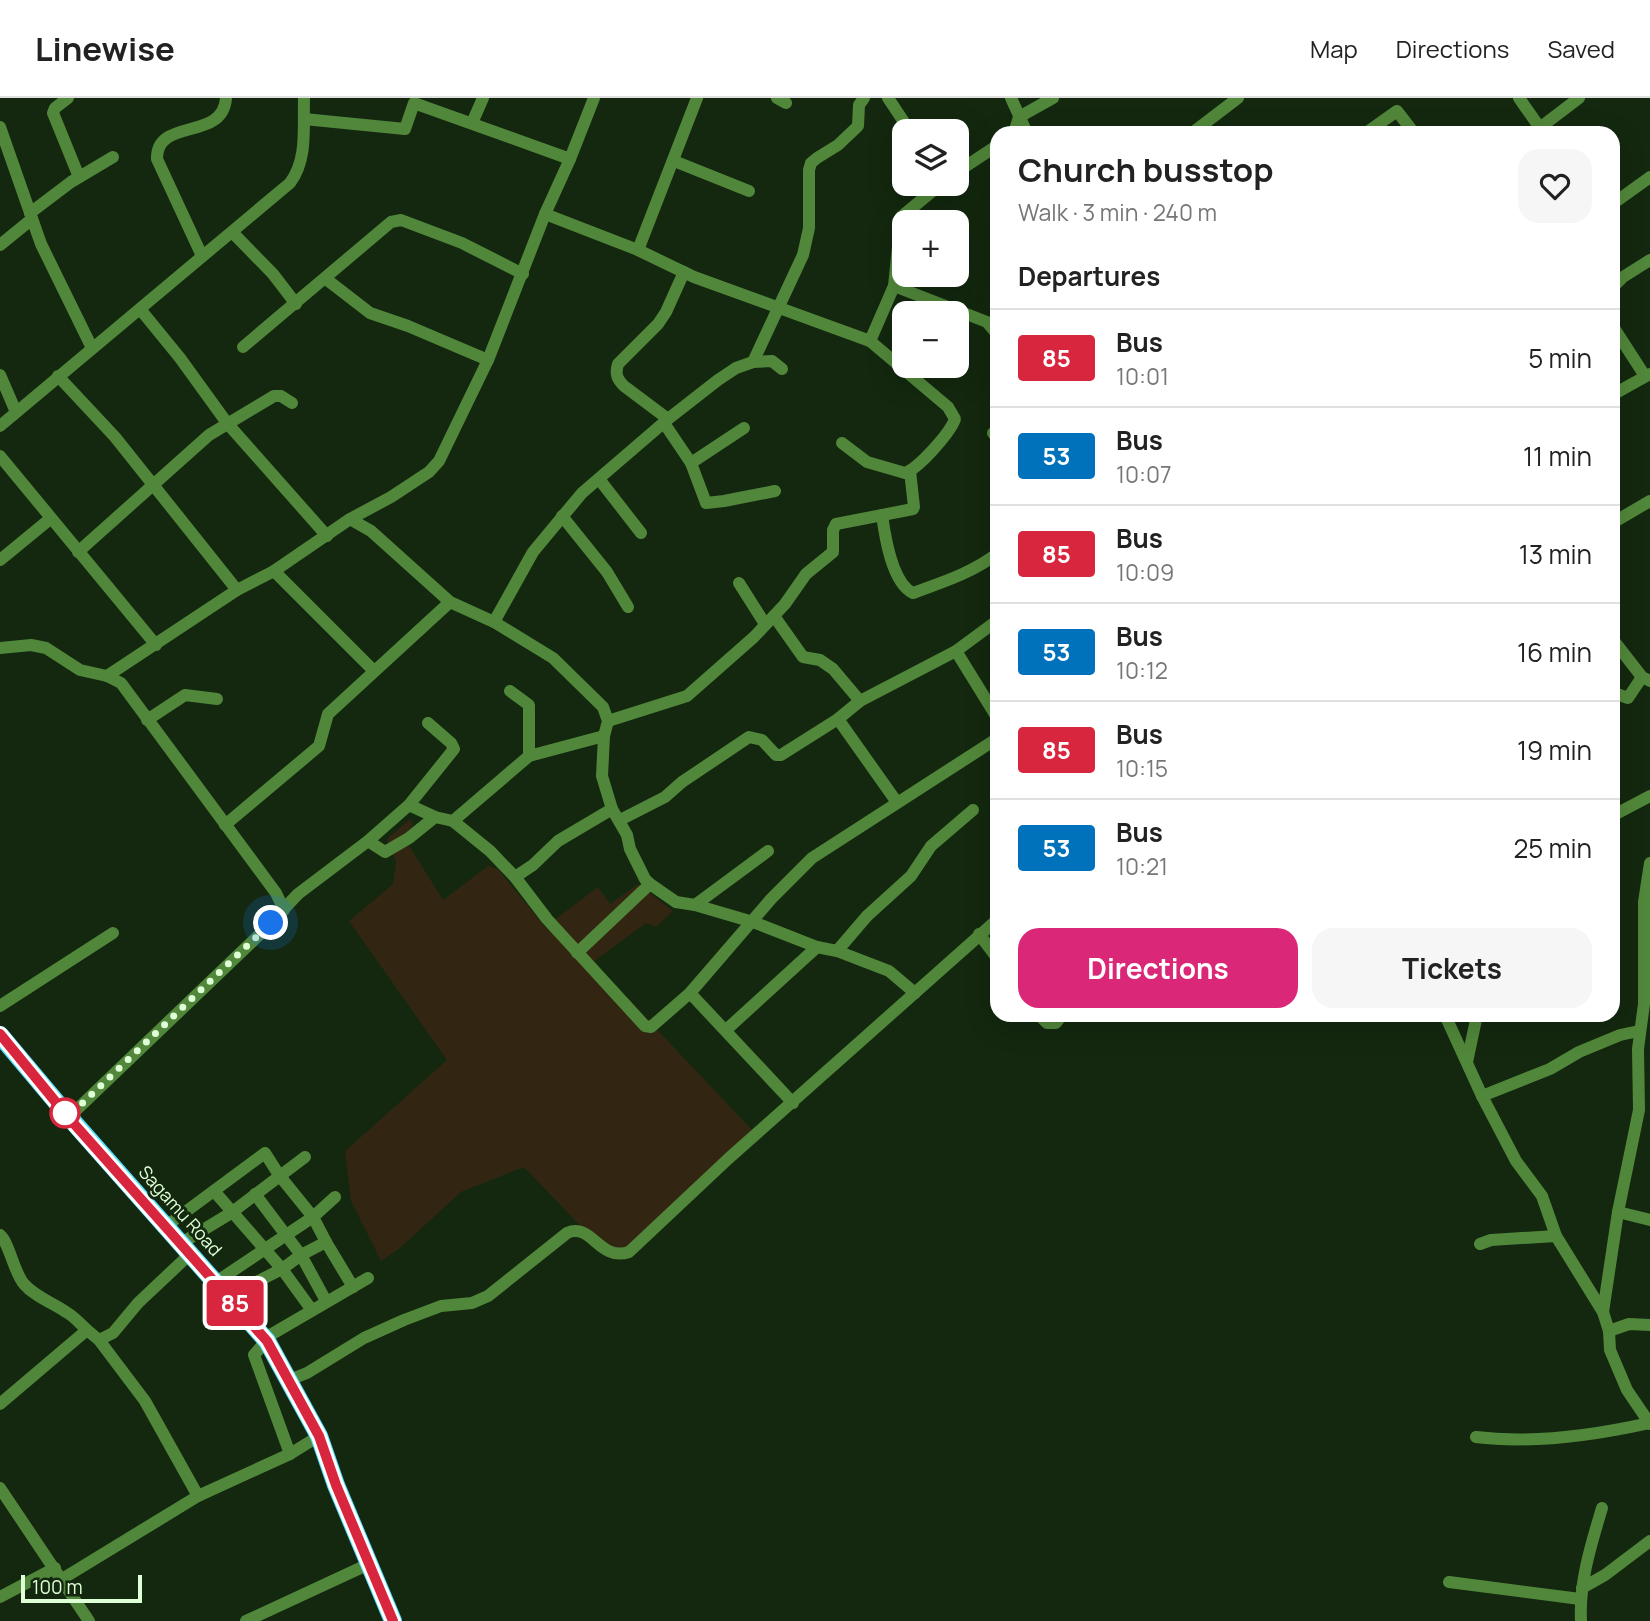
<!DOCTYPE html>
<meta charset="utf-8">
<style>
body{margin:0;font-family:Manrope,sans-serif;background:#f6f6f6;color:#222;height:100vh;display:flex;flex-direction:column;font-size:26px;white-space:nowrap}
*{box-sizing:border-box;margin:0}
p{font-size:23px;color:#767676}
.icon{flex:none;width:38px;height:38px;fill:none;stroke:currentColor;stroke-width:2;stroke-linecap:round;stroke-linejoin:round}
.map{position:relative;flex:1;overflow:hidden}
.panel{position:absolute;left:990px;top:28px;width:630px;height:896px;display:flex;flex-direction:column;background:#fff;border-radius:21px;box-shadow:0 7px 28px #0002}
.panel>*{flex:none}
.badge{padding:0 14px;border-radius:5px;font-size:24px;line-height:46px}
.buttons{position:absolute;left:892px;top:21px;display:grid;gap:14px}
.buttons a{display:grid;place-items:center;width:77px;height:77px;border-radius:14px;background:#fff;box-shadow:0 7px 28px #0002;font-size:35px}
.scale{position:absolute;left:21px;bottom:18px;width:121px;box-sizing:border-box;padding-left:7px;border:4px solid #dfffd6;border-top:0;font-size:19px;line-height:24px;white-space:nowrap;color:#dfffd6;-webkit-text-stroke:5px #13280f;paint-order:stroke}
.you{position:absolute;width:35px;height:35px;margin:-18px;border:5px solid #fff;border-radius:50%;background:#1a73e8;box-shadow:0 0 0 10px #1a73e833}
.map>.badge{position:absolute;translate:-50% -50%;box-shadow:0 0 0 4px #fff}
h2{padding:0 28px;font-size:26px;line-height:63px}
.round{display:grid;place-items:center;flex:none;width:74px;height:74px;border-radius:21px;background:#f6f6f6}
.overview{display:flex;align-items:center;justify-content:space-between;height:119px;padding:0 28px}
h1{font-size:33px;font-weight:700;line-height:52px}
.primary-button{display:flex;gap:14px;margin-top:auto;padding:14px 28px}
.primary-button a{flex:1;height:80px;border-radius:21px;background:#db2777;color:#fff;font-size:28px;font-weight:700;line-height:80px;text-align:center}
.primary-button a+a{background:#f6f6f6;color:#222}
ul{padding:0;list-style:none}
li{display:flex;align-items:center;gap:21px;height:98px;padding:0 28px;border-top:2px solid #e0e0e0}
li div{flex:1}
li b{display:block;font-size:26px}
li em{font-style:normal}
li .badge{min-width:77px;font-weight:700;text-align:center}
header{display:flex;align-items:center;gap:42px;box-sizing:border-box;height:98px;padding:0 35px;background:#fff;border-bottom:2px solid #e0e0e0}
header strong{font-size:33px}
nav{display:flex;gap:38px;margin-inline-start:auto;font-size:24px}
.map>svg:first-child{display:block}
.green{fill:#322612}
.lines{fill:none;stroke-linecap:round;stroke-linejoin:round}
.minor{stroke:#51873a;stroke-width:12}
.highway{stroke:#51dfff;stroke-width:18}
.line-casing{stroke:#fff;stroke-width:16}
.line{stroke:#d7263d;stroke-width:10}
.walk{stroke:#dfffd6;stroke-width:7;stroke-dasharray:0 12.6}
.stop-dot{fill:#fff;stroke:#d7263d;stroke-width:3.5}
.labels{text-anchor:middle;stroke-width:6;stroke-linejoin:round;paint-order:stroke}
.street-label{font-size:18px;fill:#dfffd6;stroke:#13280f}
</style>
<header>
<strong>Linewise</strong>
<nav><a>Map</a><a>Directions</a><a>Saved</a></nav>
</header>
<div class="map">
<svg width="1650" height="1523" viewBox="0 0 1650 1523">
<rect width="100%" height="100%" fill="#13280f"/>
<polygon class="green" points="410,721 413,726 406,743 443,802 488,768 498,771 545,829 598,789 610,806 638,786 673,813 656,829 646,825 593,864 755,1035 613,1162 524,1069 461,1094 400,1150 381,1163 351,1103 345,1053 447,962 349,823 393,786 396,764 387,741"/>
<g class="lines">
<g class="minor">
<polyline points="68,0 55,10 53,15 79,79"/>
<polyline points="777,0 786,5"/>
<polyline points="888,0 910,33"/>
<polyline points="1011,0 1027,35"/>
<polyline points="1519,0 1540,30"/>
<polyline points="304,21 405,31 414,5 570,61 594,0"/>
<polyline points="472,25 483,0"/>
<polyline points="0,29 41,146 92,250"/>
<polyline points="1014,35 1019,19 1053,0"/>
<polyline points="1192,35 1238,0"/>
<polyline points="1366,35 1397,13 1414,35"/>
<polyline points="1533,35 1579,0"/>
<polyline points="674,63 749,93"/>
<polyline points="957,74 998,47"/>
<polyline points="1614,105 1650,79"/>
<polyline points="30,115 71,84 113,59"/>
<polyline points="545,116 638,152 694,179 870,243 894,188 901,119 941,86"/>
<polyline points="233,135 273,176 296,206"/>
<polyline points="0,147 32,121"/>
<polyline points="638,152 697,0"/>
<path d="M202,158l-45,-97c-1,-42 66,-17 69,-61"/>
<polyline points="326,181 370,215 408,228 488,262"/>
<polyline points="894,188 987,224 998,237"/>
<polyline points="1614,188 1623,179 1650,162"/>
<polyline points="140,211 180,260 227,325 327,438"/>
<polyline points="1614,230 1645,278"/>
<polyline points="243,249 391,124 401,122 462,145 523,176"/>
<polyline points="753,264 772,263 782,271"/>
<polyline points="0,277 16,314"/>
<polyline points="58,278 115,339 237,492"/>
<polyline points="1614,296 1650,276"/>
<path d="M668,321l-44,-33c-7,-7 -9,-12 -6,-22l40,-40 8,-12 18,-40"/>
<polyline points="664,325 691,365 706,405 724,403 775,393"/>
<path d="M0,328l290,-243c18,-24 13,-56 14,-85"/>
<polyline points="993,335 998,341"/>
<path d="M842,345l25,19 38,11c14,-5 45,-40 50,-54l-7,-12 -78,-66"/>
<polyline points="0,358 156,547"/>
<polyline points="691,365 744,330"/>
<polyline points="599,381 641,435"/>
<path d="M882,417c3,22 10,68 31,78 30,-11 59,-20 85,-40"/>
<polyline points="562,418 607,474 628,509"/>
<polyline points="350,421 371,433 450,504 494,524 553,560 603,609 608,623 604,638 602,678 612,711 627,737 630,751 645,781 650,786 676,804 695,807 753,824 817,849 837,853 889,873 915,895"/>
<polyline points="1614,424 1650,403"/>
<polyline points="78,454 209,337 274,298 281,298 292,305"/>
<polyline points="0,462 50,421"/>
<polyline points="274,473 373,572"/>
<polyline points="739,485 765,526"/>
<polyline points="774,518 803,559 820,562 833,571 860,603 956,553 998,522"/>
<polyline points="494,524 533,454 582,395 668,321 718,282 736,270 753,264 803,157 809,130 809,72 811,65 817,60 838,47 858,28 859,7 864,0"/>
<polyline points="1614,543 1642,579 1650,583"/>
<polyline points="0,550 31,547 46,550 80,572 107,578 121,585 276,795 284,812"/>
<polyline points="956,553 998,621"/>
<polyline points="107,578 237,492 274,473 350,421 391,399 429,374 439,363 488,262 545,116 570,61"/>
<polyline points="510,593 529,607 529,658"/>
<polyline points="1614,595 1628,600 1642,579"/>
<polyline points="838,621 896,703"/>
<polyline points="147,622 185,597 217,601"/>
<polyline points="608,623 687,598 754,539 785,506 806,476 833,454 833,432 836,426 913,411 914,409 910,373"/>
<polyline points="409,707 454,651 451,645 428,625"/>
<polyline points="1614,717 1650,698"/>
<polyline points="620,722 665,699 682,684 749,639 762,642 776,657 781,657 838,621 860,603"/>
<polyline points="453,723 529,658 604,638"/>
<polyline points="225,727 319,648 328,616 450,504"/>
<polyline points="368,743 385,754 409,740 435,719"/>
<polyline points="515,779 533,767 558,743 612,711"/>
<polyline points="695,807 768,753"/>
<polyline points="979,836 998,861"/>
<polyline points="837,853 867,818 911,778 931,748 973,712"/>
<polyline points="577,855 650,786"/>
<polyline points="690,895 793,1005"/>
<polyline points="0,908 113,835"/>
<polyline points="1039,917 1047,925 1056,925 1062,917"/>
<polyline points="1445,917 1482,998 1516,1063 1542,1098 1556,1138 1603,1214 1609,1233 1610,1252 1627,1292 1650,1326"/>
<polyline points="726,932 817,849"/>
<polyline points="1467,964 1477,917"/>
<polyline points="1482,998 1550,971 1579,954 1620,937 1639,933"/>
<polyline points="69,1019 258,838 298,796 368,743 409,707 435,719 453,723 490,753 515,779 547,821 645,928 651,929 690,895 771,801 812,760 998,640"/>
<polyline points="214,1093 282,1171 311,1211"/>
<polyline points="255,1096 301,1157 326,1203"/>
<polyline points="1618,1114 1650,1122"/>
<polyline points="165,1129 265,1055 279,1077 313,1119 326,1144 353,1189"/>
<path d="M0,1137c9,7 14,38 24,49 11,13 29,19 42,28 8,4 14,12 21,18"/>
<polyline points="180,1146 231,1115 305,1059"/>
<polyline points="1480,1146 1491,1142 1556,1138"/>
<polyline points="216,1184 313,1119 335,1099"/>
<polyline points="229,1198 282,1171 301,1157 326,1144"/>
<polyline points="1603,1214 1618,1114 1639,1012 1638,951 1644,906 1644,804 1650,765"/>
<polyline points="1609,1233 1629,1226 1650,1227"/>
<polyline points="99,1242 145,1303 198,1398"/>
<path d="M289,1282l18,-7 57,-35 40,-18 37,-14 31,-3 16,-7 79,-63c25,-11 32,29 62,19l99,-93 270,-240"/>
<polyline points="0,1306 87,1232 99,1242 113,1235 138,1205 190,1156"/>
<path d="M1476,1339c56,7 119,-2 173,-14"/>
<polyline points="290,1356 254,1257 272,1236 368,1180"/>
<polyline points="0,1390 89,1523"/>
<polyline points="62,1481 198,1398 290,1356 319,1338"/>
<polyline points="1449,1484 1580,1501"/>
<polyline points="1582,1490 1605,1477 1650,1443"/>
<polyline points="0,1499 55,1470"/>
<polyline points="246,1523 369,1466"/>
<path d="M1581,1523c-2,-39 10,-76 21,-113"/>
</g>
<polyline class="highway" points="0,937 69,1019 267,1243 319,1338 336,1387 393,1523"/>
</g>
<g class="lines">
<g class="line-casing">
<polyline id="line" points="0,936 68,1019 267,1243 319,1338 336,1387 393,1523"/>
</g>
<use href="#line" class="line"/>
<polyline class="walk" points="65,1015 68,1019 271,825"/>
</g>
<circle class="stop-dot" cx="65" cy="1015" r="14"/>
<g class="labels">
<g class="street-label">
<text transform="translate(180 1113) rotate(48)" y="6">Sagamu Road</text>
</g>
</g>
</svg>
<div class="buttons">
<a><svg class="icon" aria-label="layers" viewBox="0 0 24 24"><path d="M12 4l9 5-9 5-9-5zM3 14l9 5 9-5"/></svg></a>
<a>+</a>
<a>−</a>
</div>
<div class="scale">100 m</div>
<div class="you" style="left:271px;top:825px"></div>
<b class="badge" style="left:235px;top:1205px;background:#d7263d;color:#fff">85</b>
<section class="panel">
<div class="overview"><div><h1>Church busstop</h1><p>Walk · 3 min · 240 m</p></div><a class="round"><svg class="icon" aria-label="heart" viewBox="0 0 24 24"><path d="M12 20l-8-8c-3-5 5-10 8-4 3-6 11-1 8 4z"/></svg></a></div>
<h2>Departures</h2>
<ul>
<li><span class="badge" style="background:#d7263d;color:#fff">85</span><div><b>Bus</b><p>10:01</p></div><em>5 min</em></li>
<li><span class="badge" style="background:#0072bc;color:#fff">53</span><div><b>Bus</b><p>10:07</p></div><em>11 min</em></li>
<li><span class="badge" style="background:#d7263d;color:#fff">85</span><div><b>Bus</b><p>10:09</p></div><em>13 min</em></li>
<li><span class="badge" style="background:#0072bc;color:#fff">53</span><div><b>Bus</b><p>10:12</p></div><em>16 min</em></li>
<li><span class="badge" style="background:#d7263d;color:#fff">85</span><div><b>Bus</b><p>10:15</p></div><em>19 min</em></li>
<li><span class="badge" style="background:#0072bc;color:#fff">53</span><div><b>Bus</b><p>10:21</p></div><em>25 min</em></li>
</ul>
<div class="primary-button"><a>Directions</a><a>Tickets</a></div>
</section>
</div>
